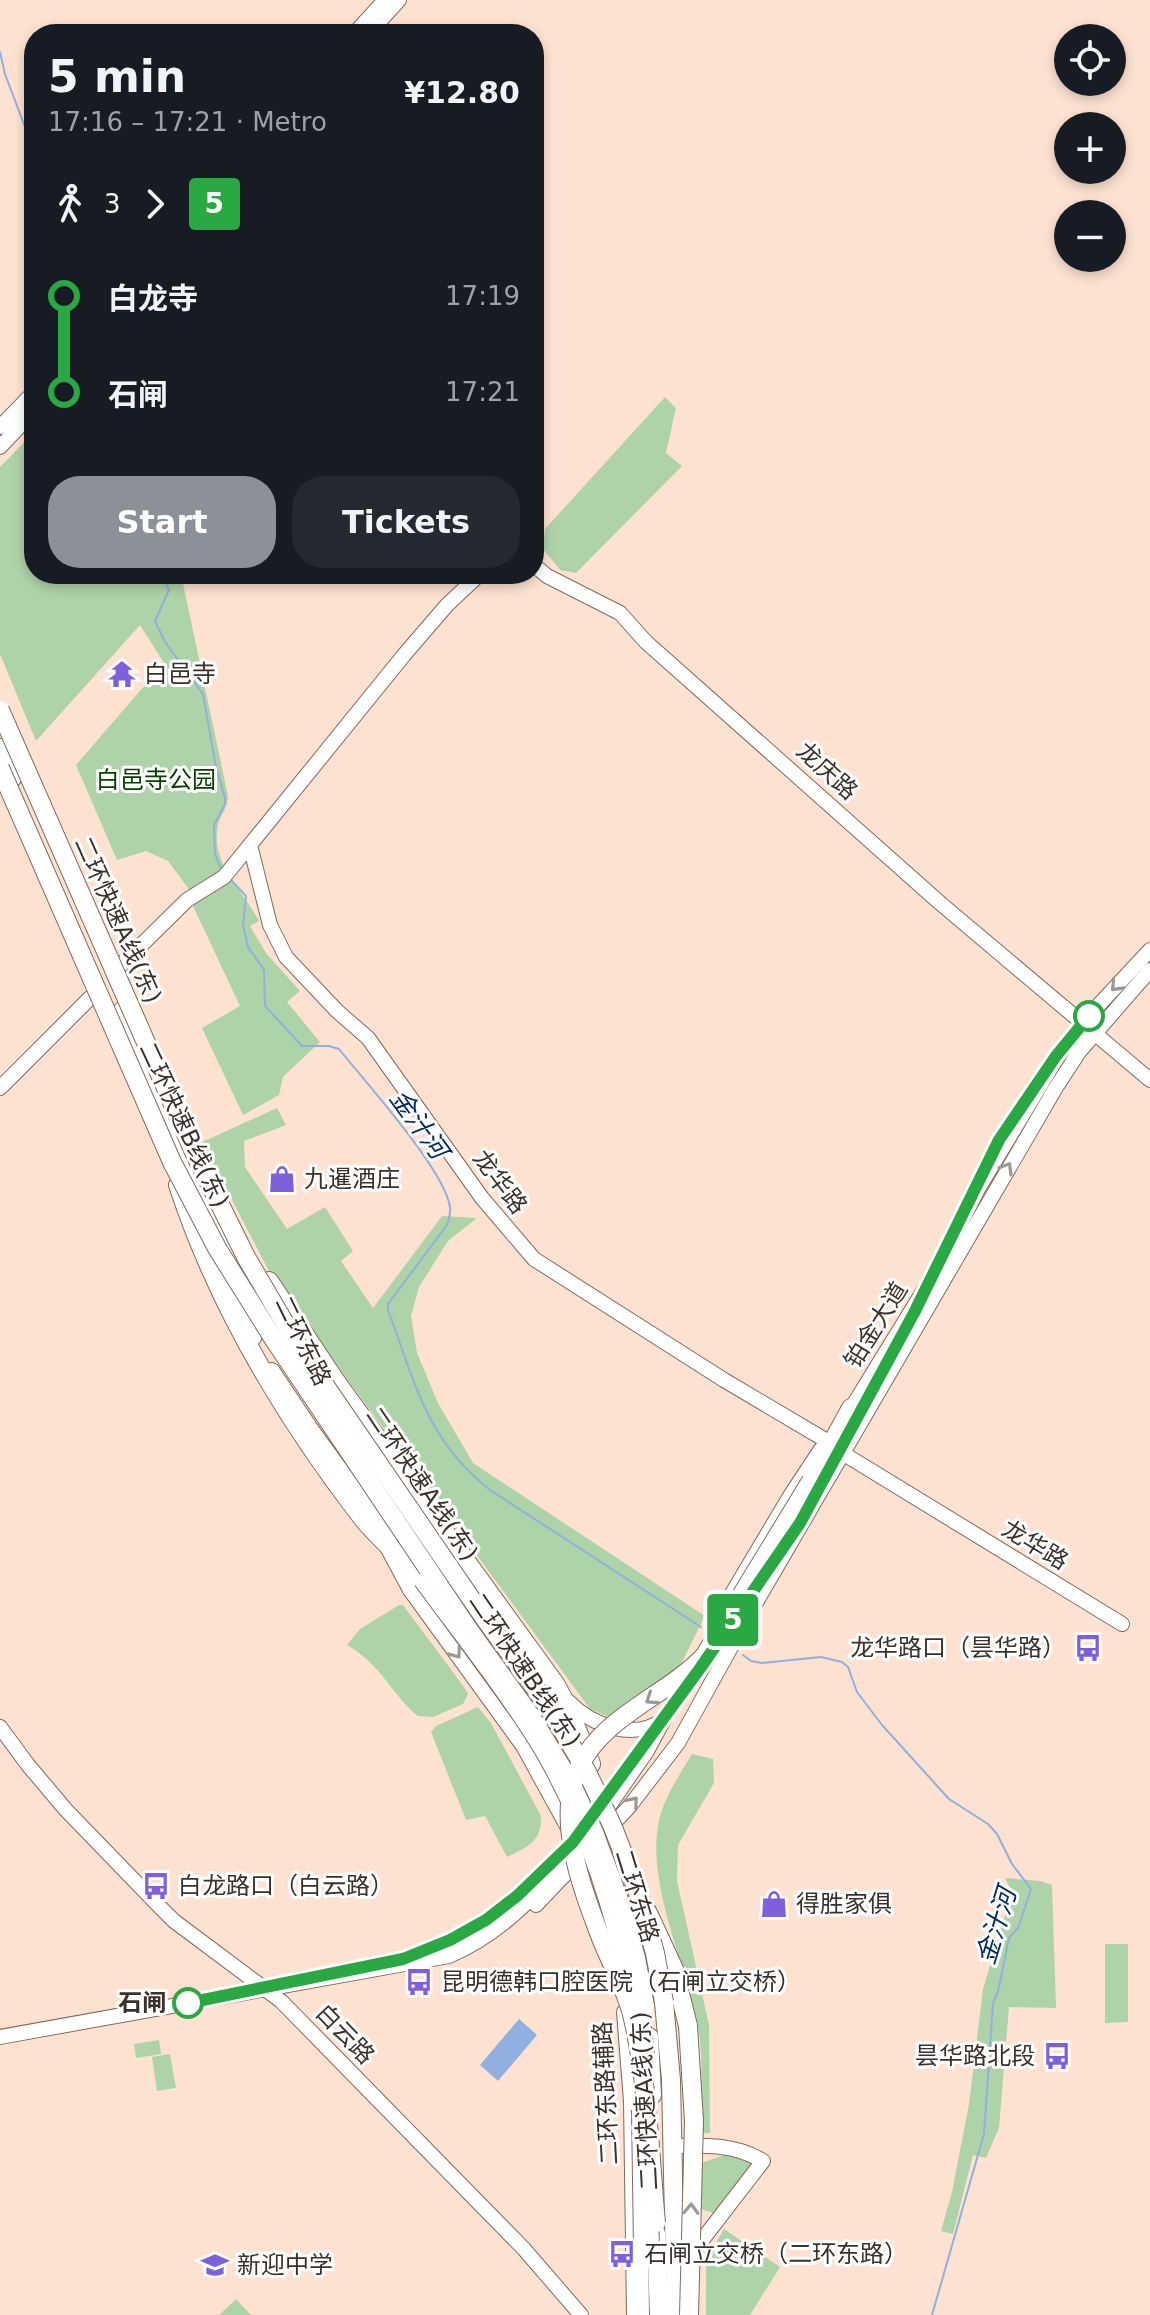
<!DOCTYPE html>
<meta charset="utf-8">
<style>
body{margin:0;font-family:"DejaVu Sans","Noto Sans SC",sans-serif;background:#242831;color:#f1f3f6;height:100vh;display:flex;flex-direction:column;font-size:30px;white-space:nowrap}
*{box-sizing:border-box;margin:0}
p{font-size:26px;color:#9ea1a6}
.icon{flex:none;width:44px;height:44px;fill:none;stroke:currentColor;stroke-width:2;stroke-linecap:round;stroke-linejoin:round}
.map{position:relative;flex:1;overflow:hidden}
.side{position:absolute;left:24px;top:24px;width:520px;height:560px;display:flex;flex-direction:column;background:#171b24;border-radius:32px;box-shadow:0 4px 12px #0003}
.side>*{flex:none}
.badge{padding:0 16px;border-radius:6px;font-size:28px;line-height:52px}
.buttons{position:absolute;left:1054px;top:24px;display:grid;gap:16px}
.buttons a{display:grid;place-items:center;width:72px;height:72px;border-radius:50%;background:#171b24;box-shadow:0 4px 12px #0003;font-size:40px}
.map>.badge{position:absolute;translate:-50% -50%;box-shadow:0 0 0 4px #fff}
.legs{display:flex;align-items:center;gap:12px;height:88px;padding:0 24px;font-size:26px}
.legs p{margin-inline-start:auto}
.summary{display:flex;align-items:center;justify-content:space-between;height:136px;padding:0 24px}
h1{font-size:44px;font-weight:800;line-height:60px}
.primary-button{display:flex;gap:16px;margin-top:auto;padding:16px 24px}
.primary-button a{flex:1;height:92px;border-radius:32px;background:#8c9099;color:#fff;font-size:32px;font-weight:800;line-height:92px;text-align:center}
.primary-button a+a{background:#242831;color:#f1f3f6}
ul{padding:0 24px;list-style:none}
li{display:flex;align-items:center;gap:28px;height:96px;font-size:30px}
li i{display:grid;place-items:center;width:12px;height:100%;margin:0 10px;background:currentColor}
li i::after{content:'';width:20px;height:20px;margin:-10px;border:6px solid;border-radius:50%;background:#171b24}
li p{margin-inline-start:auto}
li:first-child i{background:linear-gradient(#0000 50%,currentColor 0)}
li:last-child i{background:linear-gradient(currentColor 50%,#0000 0)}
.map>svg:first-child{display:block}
.green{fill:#aed3a9}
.water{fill:#90b0df}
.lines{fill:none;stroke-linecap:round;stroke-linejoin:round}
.stream{stroke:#90b0df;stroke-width:2}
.secondary-casing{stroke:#816a5b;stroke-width:16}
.primary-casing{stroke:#816a5b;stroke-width:16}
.highway-casing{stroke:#816a5b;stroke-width:20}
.secondary{stroke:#fff;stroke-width:14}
.primary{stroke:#fff;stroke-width:14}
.highway{stroke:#fff;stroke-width:18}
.primary-bridge-casing{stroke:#816a5b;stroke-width:16;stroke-linecap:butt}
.highway-bridge-casing{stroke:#816a5b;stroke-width:20;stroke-linecap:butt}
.primary-bridge{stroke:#fff;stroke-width:14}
.highway-bridge{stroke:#fff;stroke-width:18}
.oneway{stroke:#9d9894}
.line-1-casing{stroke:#fff;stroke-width:18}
.line-1{stroke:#2aa844;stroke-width:12}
.stop-1-dot{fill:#fff;stroke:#2aa844;stroke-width:4}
.labels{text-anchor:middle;stroke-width:6;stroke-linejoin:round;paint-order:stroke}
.poi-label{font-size:24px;fill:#3b312a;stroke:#fff;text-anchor:start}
.street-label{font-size:24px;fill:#3b312a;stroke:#fff}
.park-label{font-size:24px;fill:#064001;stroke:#fff}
.stop-label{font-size:24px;font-weight:bold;fill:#3b312a;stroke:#fff;text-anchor:end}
.water-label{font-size:26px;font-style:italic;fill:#052e65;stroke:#fff}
</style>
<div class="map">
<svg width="1150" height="2315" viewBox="0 0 1150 2315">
<rect width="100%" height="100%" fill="#fde2d1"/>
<g class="green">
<polygon points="665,397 676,408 666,453 682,466 576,573 560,570 543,549 545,529"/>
<path d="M34,432v142h147l47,222c-1,15 -7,17 -10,29 -8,40 25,64 41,96l-9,5 16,27 34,38 -13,11 33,40 -37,35 -4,18 -36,20 -41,-87 38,-22 -47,-100 4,-6 -29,-39 -22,-10 -29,9 -41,-95 88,-102 -24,-38 -104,116 -36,-87v-187z"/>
<polygon points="277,1108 286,1125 244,1141 245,1167 287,1229 325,1207 353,1251 341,1261 373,1308 442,1216 477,1218 448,1241 419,1287 411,1316 417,1353 438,1403 473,1463 705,1616 672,1682 619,1721 590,1709 272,1277 202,1142"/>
<path d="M399,1605h4l61,82 4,7 -5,10 -30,13 -15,-1c-28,-23 -35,-50 -71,-71l13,-16z"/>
<path d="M478,1707l13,16 50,93c1,25 -13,31 -34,41l-22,-41 -19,4 -35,-88 5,-6z"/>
<path d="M692,1754l21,5 1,24 -36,62 -1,36 32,144 1,108h-9c-1,-37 4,-80 -5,-116 -13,-57 -48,-134 -38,-191 4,-26 21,-50 34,-72z"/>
<polygon points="1005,1878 1040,1881 1052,1885 1056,2008 1009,2007 999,2128 986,2158 973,2155 953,2234 941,2231 952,2192 969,2104 983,1989 1012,1892"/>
<polygon points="1105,1944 1128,1944 1128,2022 1105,2023"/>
<polygon points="159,2040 161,2054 136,2058 134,2044"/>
<polygon points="170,2054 176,2088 157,2091 152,2057"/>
<polygon points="727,2154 742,2157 755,2165 717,2214 701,2209 699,2164"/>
<polygon points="724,2229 780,2267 750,2315 706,2315 706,2260"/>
<polygon points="236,2299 251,2315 219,2315"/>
</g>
<polygon class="water" points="519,2019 537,2035 498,2081 480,2065"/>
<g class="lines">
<g class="stream">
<polyline points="0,52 5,74 34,151"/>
<polyline points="161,574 169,590 155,621 165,642 203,694 216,767 225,798 225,804 214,825 215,854 221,869"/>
<path d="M231,880l15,16 -3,29 5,22 16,23 1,36 37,40h27l10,3c27,34 105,120 111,158 1,7 -1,11 -3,18l-59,79v6c27,72 38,130 102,180l211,137"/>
<polyline points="743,1655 751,1661 762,1663 821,1657 842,1662 848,1667 857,1692 882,1725 949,1799 988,1824 997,1834 1012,1864 1031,1889 1018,1928 1009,1938 998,1991 993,2003 984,2134 932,2315"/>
</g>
<g class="secondary-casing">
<g id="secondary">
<polyline points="354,34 385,0"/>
<polyline points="368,34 399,0"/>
<polyline points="0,427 34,392"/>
<polyline points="0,447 34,411"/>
<polyline points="534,565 547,576 620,613 646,642 940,903 1150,1080"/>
<polyline points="250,845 270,925 286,957 337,1011 368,1038 482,1198 534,1259 724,1380 827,1441"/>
<polyline points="121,965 187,900 224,877 404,655 447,605 480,574"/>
<polyline points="0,1088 91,997"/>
<polyline points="846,1417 940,1264 978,1189 1063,1048 1082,1023 1150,950"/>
<polyline points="844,1454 1122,1624"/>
<polyline points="410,1590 523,1746 568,1828"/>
<polyline points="721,1612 790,1496 821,1449"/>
<path d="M568,1701c23,24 66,41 96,18"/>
<polyline points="0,1727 28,1765 66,1810 158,1905 174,1921 281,2001 524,2249 581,2315"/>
<polyline points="600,1819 647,1751 689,1673"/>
<polyline points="536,1905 629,1807 678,1743 751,1611 1055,1089 1079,1052 1150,970"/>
<polyline points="624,2012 631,2101 634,2315"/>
<path d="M0,2037l449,-81c54,-23 90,-64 128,-109"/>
<path d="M674,2146c31,-1 61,-2 89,15l-74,96"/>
</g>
</g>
<g class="primary-casing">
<g id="primary">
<polyline points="0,746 14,779"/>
<polyline points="121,1009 199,1186 251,1287"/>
<polyline points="221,1266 254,1338"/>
<polyline points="272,1370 310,1427 391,1539"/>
<polyline points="388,1549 410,1590"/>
<polyline points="641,2250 642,2315"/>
</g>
</g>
<g class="highway-casing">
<g id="highway">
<path d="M178,1185c40,122 107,233 185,334 18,22 41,39 58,62"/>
<polyline points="269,1281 335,1380 556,1685 569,1710 591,1764"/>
<polyline points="811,1481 851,1408"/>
<polyline points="648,1913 674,1969 688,2026"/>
<polyline points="664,2002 671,2080 676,2315"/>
<polyline points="649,2037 652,2095"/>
<polyline points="656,2233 659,2315"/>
</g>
</g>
<use href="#secondary" class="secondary"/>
<use href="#primary" class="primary"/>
<use href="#highway" class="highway"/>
<g class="primary-bridge-casing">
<g id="primary-bridge">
<path d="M421,1581c41,56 85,111 121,170 42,73 69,153 86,235"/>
<polyline points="640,1995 647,2054"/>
<polyline points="639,2110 641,2250"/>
<polyline points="651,2211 652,2251"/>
</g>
</g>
<g class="highway-bridge-casing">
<g id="highway-bridge">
<polyline points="0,710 194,1152 246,1257 300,1349 485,1619 547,1704 587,1772 612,1825 637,1889 655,1953 664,2002"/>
<polyline points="0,768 172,1162 217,1248 273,1338 469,1630 530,1715 570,1781 594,1832 622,1908 636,1958 645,2006"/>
<polyline points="688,2026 694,2121 689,2315"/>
<path d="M656,2223c-6,-66 -8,-135 -22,-200 -6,-30 -22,-57 -33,-85 -19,-50 -46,-119 -22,-171 25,-52 88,-71 126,-112l106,-174"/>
</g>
</g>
<use href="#primary-bridge" class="primary-bridge"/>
<use href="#highway-bridge" class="highway-bridge"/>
</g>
<defs><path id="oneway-chevron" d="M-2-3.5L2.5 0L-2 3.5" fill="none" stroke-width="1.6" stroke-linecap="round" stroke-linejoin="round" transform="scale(2)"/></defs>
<g class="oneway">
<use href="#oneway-chevron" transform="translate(1116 986) rotate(133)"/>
<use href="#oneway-chevron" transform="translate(1007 1168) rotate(-59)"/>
<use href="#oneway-chevron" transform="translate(456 1653) rotate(54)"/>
<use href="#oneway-chevron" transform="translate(651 1699) rotate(146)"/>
<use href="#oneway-chevron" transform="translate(633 1802) rotate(-50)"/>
<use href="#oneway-chevron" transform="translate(691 2209) rotate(-88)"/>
</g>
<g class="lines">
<g class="line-1-casing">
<polyline id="line-1" points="188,2003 403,1959 450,1940 486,1920 517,1896 573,1842 701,1667 800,1523 914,1313 999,1140 1056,1056 1089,1016"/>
</g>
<use href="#line-1" class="line-1"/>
</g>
<defs>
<g id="temple-bare" transform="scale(2.16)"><path d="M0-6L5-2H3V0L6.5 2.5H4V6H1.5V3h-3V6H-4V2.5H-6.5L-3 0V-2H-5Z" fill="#7e60db" stroke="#fff" stroke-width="2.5" paint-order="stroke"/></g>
<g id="shop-bare" transform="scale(2.16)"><path d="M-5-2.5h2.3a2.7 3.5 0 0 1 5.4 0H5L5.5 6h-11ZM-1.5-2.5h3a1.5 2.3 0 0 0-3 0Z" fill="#7e60db" stroke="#fff" stroke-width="2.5" paint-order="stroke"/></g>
<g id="bus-bare" transform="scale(2.16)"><path d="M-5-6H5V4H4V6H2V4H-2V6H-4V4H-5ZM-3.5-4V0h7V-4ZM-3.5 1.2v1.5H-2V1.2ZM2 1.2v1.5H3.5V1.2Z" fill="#7e60db" stroke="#fff" stroke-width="2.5" paint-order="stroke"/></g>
<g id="school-bare" transform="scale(2.16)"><path d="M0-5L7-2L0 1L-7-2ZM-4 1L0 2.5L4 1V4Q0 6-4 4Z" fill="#7e60db" stroke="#fff" stroke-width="2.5" paint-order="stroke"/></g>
</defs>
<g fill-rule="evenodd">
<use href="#temple-bare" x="122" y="674"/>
<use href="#shop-bare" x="282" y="1179"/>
<use href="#bus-bare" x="1088" y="1648"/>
<use href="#bus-bare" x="156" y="1886"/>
<use href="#shop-bare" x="774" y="1904"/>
<use href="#bus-bare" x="419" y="1982"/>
<use href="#bus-bare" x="1057" y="2056"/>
<use href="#bus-bare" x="622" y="2254"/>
<use href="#school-bare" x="215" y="2265"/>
</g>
<g class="stop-1-dot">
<circle cx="1089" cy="1016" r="14"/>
<circle cx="188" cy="2003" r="14"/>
</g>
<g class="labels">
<g class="poi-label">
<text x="144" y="682">白邑寺</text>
<text x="304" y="1187">九暹酒庄</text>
<text x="1066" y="1656" text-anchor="end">龙华路口（昙华路）</text>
<text x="178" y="1894">白龙路口（白云路）</text>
<text x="796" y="1912">得胜家俱</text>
<text x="441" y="1990">昆明德韩口腔医院（石闸立交桥）</text>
<text x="1035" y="2064" text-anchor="end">昙华路北段</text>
<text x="644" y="2262">石闸立交桥（二环东路）</text>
<text x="237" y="2273">新迎中学</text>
</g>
<g class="street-label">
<text transform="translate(827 771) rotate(42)" y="8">龙庆路</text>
<text transform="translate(118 920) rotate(66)" y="8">二环快速A线(东)</text>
<text transform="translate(184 1125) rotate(65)" y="8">二环快速B线(东)</text>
<text transform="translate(500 1182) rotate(53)" y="8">龙华路</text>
<text transform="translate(876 1325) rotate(-58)" y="8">铂金大道</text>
<text transform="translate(303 1341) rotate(64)" y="8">二环东路</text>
<text transform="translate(422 1484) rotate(56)" y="8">二环快速A线(东)</text>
<text transform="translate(1035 1545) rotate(31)" y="8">龙华路</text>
<text transform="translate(525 1670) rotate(56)" y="8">二环快速B线(东)</text>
<text transform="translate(637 1896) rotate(73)" y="8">二环东路</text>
<text transform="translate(345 2034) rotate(46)" y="8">白云路</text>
<text transform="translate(606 2093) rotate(-93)" y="8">二环东路辅路</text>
<text transform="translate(645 2101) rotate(-93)" y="8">二环快速A线(东)</text>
</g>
<g class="park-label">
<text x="156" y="788">白邑寺公园</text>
</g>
<g class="stop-label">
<text x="166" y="2011">石闸</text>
</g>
<g class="water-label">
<text transform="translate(419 1124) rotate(54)" y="9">金汁河</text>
<text transform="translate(996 1926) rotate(-73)" y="9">金汁河</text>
</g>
</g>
</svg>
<div class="buttons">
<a><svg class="icon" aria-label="locate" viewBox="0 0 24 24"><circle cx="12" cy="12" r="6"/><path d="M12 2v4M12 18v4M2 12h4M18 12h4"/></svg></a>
<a>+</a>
<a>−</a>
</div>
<b class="badge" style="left:733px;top:1620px;background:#2aa844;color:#fff">5</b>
<section class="side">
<div class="summary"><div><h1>5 min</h1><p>17:16 – 17:21 · Metro</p></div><b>¥12.80</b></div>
<div class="legs"><svg class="icon" aria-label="walk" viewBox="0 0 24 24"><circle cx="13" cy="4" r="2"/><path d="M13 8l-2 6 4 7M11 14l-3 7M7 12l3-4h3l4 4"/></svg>3<svg class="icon" aria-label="forward" viewBox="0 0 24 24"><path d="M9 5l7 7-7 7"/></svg><b class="badge" style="background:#2aa844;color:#fff">5</b></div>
<ul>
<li><i style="color:#2aa844"></i><b>白龙寺</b><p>17:19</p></li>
<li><i style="color:#2aa844"></i><b>石闸</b><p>17:21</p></li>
</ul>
<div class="primary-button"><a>Start</a><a>Tickets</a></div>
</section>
</div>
